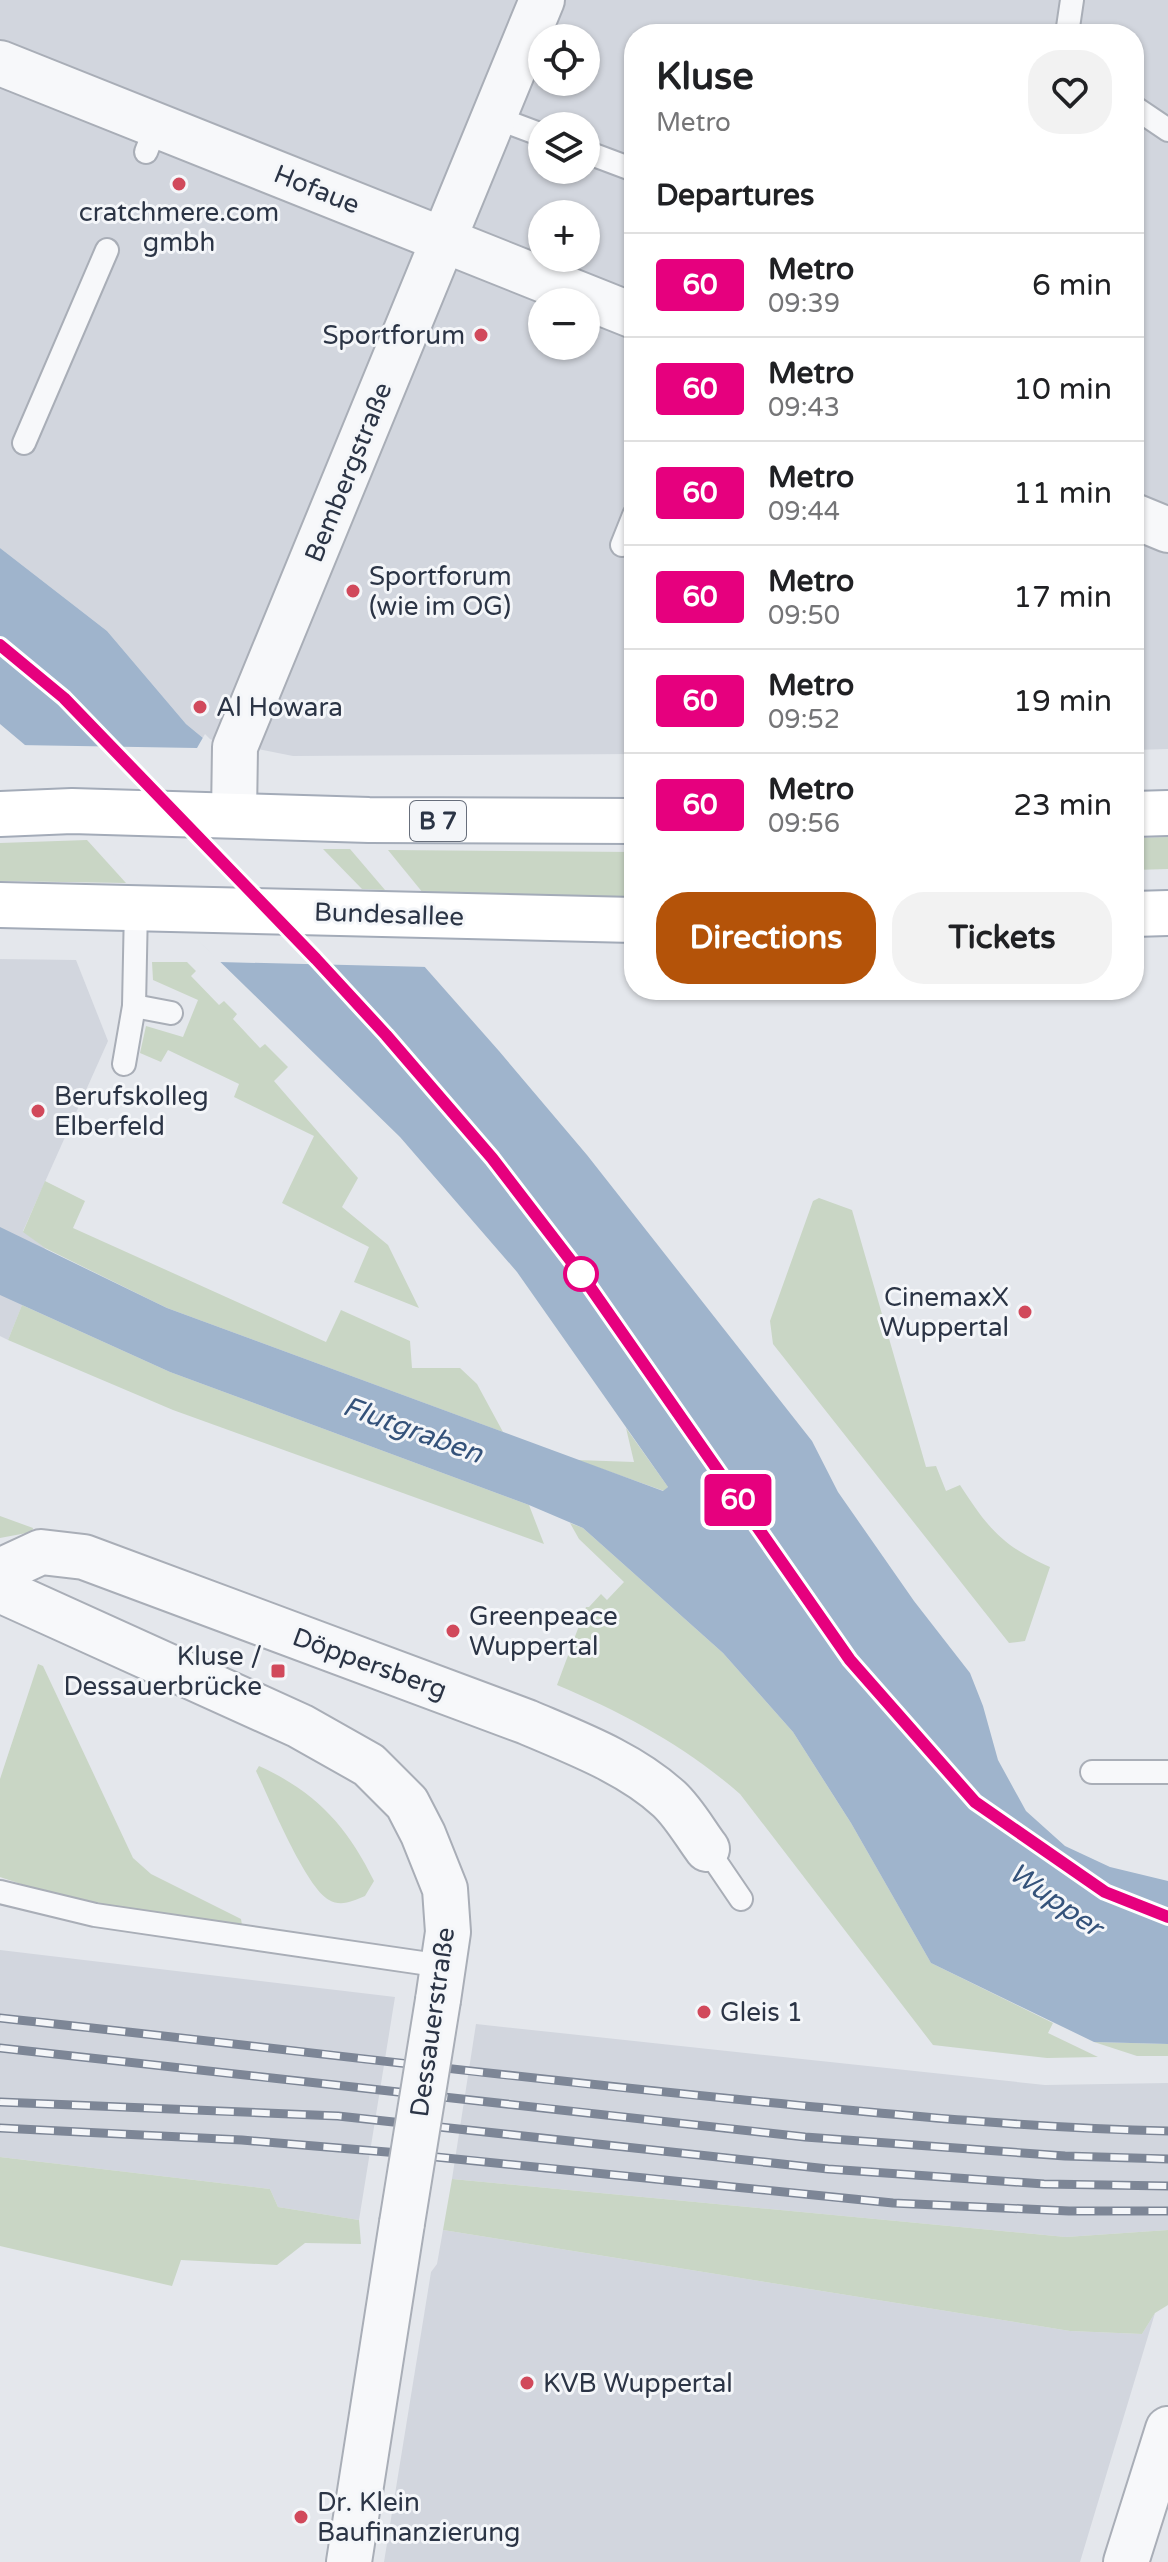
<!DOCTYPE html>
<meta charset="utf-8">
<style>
body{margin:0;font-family:"Varela Round",sans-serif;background:#f2f2f2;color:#202124;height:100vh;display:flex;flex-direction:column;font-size:30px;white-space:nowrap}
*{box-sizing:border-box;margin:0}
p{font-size:26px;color:#757577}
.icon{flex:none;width:44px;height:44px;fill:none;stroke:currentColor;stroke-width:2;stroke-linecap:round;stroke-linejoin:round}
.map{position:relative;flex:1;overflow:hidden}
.side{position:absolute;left:624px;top:24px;width:520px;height:976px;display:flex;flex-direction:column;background:#fff;border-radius:32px;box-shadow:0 2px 6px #0004}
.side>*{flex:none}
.badge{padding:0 16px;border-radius:6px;font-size:28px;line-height:52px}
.controls{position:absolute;left:528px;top:24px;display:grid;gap:16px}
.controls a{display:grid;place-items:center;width:72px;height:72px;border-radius:50%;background:#fff;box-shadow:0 2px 6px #0004;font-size:40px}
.map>.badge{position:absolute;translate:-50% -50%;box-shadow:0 0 0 4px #fff}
h2{padding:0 32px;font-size:30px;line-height:72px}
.round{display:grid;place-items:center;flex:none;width:84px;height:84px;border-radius:32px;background:#f2f2f2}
.overview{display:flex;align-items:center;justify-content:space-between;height:136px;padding:0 32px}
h1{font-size:38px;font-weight:800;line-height:60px}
.primary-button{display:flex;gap:16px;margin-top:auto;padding:16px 32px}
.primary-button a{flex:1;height:92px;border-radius:32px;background:#b45309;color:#fff;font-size:32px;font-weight:800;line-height:92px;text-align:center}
.primary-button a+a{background:#f2f2f2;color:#202124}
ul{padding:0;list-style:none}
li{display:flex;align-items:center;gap:24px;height:104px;padding:0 32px;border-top:2px solid #e0e0e0}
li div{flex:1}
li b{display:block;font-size:30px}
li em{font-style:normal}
li .badge{min-width:88px;font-weight:700;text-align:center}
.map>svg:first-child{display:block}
.built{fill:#d2d6de;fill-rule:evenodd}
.green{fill:#c9d6c5}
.water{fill:#9fb4cc}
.pier{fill:#e4e7ec}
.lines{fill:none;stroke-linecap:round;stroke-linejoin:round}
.service-casing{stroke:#a9aeb7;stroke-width:26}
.minor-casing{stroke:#a9aeb7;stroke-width:48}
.primary-casing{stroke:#a3abb8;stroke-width:48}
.service{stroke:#f7f8fa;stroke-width:22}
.minor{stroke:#f7f8fa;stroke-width:44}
.primary{stroke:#fff;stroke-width:44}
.rail-casing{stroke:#7d8696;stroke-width:9}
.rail{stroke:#f4f6f9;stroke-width:6;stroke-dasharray:18;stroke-linecap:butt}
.minor-bridge-casing{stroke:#a9aeb7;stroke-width:48;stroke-linecap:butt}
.minor-bridge{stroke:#f7f8fa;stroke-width:44}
.line-casing{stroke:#fff;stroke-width:18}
.line{stroke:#e6007e;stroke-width:12}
.poi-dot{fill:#d1495b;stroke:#f4f6f9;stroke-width:3}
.stop-dot{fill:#fff;stroke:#e6007e;stroke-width:4}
.labels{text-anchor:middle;stroke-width:6;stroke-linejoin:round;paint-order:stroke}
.shield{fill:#f4f6f9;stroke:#676e7b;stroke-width:2}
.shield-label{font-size:24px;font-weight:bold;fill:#2b3445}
.street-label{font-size:26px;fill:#2b3445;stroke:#f4f6f9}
.poi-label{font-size:26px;fill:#2b3445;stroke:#f4f6f9;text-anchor:start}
.water-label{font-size:28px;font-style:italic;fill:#34527a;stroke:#f4f6f9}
</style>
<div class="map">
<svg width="1168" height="2562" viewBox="0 0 1168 2562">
<rect width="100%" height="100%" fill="#e4e7ec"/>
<g class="built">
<path d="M0,0h1168v749l-34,1v-716h-500v720l-341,2 -90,-18 -17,-14 -79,-93 -107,-83zM542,38h44v44h-44zM542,126h44v44h-44zM542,214h44v44h-44zM542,302h44v44h-44z"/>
<polygon points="0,959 76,960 108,1041 23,1231 45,1248 8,1340 0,1336"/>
<polygon points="0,1950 395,1997 359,2220 278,2207 270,2189 0,2157"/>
<polygon points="476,2024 1045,2085 1168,2083 1168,2230 1066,2237 452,2179"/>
<polygon points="443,2230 1070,2331 1142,2334 1155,2313 1080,2562 384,2562 431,2272 437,2264"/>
</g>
<g class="green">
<polygon points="1168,837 1168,869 1134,870 1134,838"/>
<polygon points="87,840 126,883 0,881 0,843"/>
<polygon points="323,849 350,849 385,890 362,889"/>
<polygon points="388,850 634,852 634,897 423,893"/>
<polygon points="152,962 187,962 196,971 191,976 219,1005 224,1001 237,1014 233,1019 260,1048 265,1044 288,1067 274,1081 358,1178 342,1207 388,1245 419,1308 354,1282 369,1247 282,1203 314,1136 234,1097 239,1084 168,1050 161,1062 140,1053 146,1026 183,1037 198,1000 153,980"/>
<polygon points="45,1181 85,1201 73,1228 326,1342 341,1310 410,1341 412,1368 460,1368 477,1384 503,1432 167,1308 45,1248 23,1232"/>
<path d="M819,1198l33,12 74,257 10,-1 10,25 14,-6c28,43 42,61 90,82l-25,74 -16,2 -236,-299 -3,-23 43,-120z"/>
<polygon points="22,1305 170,1372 529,1505 544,1544 173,1410 8,1340"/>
<polygon points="626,1428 668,1487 664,1491 577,1460 634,1462"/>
<polygon points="0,1516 33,1528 32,1532 0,1538"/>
<path d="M570,1523l13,5 140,125 70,79 58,91 80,140 122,60 -5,10 50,24 -51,1 -114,-13 -193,-251c-55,-48 -116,-81 -183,-109l29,-78h3l12,-13 6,6 17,-18 -45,-43z"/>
<polygon points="38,1664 43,1666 133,1858 151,1874 241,1919 242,1925 66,1899 0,1877 0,1779"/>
<path d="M259,1766c57,26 88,60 115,115l-9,15c-12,5 -24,11 -36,4 -24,-14 -59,-100 -73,-129z"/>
<polygon points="1094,2042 1168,2044 1168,2056 1137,2056"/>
<polygon points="0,2157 270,2189 278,2207 359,2220 361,2244 305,2243 277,2265 181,2260 172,2286 0,2246"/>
<polygon points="452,2179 1066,2237 1168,2230 1168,2305 1155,2313 1142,2334 1070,2331 443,2230"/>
</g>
<polygon class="water" points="0,548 107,631 186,724 203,738 378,914 499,1051 587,1155 812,1441 838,1492 914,1601 970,1673 983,1706 998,1760 1026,1811 1065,1846 1110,1867 1168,1881 1168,2044 1094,2042 931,1963 851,1823 793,1732 723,1653 583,1528 529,1505 170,1372 0,1295 0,1227 167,1308 663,1491 668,1487 517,1272 400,1137 206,948 25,745 0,724"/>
<polygon class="pier" points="205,734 381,911 429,967 219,962 58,797 18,745 197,748"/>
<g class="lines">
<g class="service-casing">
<g id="service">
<polyline points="1067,34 1072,0"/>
<polyline points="1134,107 1168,130"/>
<polyline points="494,117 542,135"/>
<polyline points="146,152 157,124"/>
<polyline points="586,152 634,170"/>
<polyline points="24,443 107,250"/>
<polyline points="622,545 634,515"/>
<polyline points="134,1006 171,1013"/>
<polyline points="124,1064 134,1006 136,907"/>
<polyline points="1092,1772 1168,1772"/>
<polyline points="707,1849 741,1899"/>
<polyline points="0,1892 95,1915 443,1966"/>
</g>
</g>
<g class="minor-casing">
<g id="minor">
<polyline points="0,63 634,316"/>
<polyline points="1134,516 1168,530"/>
<polyline points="234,815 235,747 542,0"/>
<path d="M0,1571l41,-19 43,5 443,165c49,21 103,41 142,77 15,14 26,34 38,50"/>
<polyline points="0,1590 300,1726 369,1765 407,1803 423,1834 445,1889 448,1932 438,2000"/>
<polyline points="349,2562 402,2223"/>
<polyline points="1126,2562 1168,2429"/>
</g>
</g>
<g class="primary-casing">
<g id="primary">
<polyline points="0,814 72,811 369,820 634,821"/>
<polyline points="1134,814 1168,813"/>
<polyline points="0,905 634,920"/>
<polyline points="1134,914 1168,913"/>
</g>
</g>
<use href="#service" class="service"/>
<use href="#minor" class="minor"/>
<use href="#primary" class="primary"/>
<g class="rail-casing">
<g id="rail">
<polyline points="0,645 64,698 316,959 386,1035 492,1158 581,1274 850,1660 975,1802 1105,1892 1168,1917"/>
<path d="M0,2018c245,26 489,57 734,81 144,14 289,29 434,32"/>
<polyline points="0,2048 805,2137 1065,2156 1168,2159"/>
<polyline points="0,2102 338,2116 828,2169 1044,2184 1168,2186"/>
<polyline points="0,2128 242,2140 387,2152 893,2203 1069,2211 1168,2211"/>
</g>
</g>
<use href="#rail" class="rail"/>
<g class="minor-bridge-casing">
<polyline id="minor-bridge" points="402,2223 438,2000"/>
</g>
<use href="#minor-bridge" class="minor-bridge"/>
</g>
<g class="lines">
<g class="line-casing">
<polyline id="line" points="0,645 64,698 316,959 386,1035 492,1158 581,1274 850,1660 975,1802 1105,1892 1168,1917"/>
</g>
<use href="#line" class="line"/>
</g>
<g class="poi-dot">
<circle cx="179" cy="184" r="8"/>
<circle cx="481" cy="335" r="8"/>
<circle cx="353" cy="591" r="8"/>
<circle cx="200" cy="707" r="8"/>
<circle cx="38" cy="1111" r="8"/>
<circle cx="1025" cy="1312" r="8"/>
<circle cx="453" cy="1631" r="8"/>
<rect x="270" y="1663" width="16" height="16" rx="4"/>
<circle cx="704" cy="2012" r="8"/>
<circle cx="527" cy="2383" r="8"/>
<circle cx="301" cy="2517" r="8"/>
</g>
<circle class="stop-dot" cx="581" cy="1274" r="16"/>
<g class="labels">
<rect class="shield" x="410" y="801" width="56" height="40" rx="6"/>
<g class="shield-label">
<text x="438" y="829">B 7</text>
</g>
<g class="street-label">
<text transform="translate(317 189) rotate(22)" y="9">Hofaue</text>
<text transform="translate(348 472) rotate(-68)" y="9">Bembergstraße</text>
<text transform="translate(389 914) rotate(2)" y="9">Bundesallee</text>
<text transform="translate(370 1663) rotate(20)" y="9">Döppersberg</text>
<text transform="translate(432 2022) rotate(-82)" y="9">Dessauerstraße</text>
</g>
<g class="poi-label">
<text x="179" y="221" text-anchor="middle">cratchmere.com<tspan x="179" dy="30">gmbh</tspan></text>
<text x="465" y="344" text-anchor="end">Sportforum</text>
<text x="369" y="585">Sportforum<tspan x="369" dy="30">(wie im OG)</tspan></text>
<text x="216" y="716">Al Howara</text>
<text x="54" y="1105">Berufskolleg<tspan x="54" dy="30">Elberfeld</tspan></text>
<text x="1009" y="1306" text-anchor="end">CinemaxX<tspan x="1009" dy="30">Wuppertal</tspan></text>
<text x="469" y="1625">Greenpeace<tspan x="469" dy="30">Wuppertal</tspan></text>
<text x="262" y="1665" text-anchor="end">Kluse /<tspan x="262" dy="30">Dessauerbrücke</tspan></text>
<text x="720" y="2021">Gleis 1</text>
<text x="543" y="2392">KVB Wuppertal</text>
<text x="317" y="2511">Dr. Klein<tspan x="317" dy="30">Baufinanzierung</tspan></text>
</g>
<g class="water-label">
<text transform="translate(413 1429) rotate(20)" y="10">Flutgraben</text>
<text transform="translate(1056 1899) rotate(35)" y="10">Wupper</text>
</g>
</g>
</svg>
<div class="controls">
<a><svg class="icon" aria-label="locate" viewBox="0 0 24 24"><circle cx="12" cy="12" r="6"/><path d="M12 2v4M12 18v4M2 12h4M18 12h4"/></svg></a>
<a><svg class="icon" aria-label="layers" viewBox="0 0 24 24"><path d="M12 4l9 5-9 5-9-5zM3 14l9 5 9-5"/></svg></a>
<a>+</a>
<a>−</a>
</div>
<b class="badge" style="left:738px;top:1500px;background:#e6007e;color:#fff">60</b>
<section class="side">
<div class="overview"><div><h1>Kluse</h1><p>Metro</p></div><a class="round"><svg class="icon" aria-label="heart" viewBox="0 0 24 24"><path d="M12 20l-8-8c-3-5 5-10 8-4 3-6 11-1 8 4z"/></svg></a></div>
<h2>Departures</h2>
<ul>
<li><span class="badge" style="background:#e6007e;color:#fff">60</span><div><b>Metro</b><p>09:39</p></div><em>6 min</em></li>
<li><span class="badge" style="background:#e6007e;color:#fff">60</span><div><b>Metro</b><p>09:43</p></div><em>10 min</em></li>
<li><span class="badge" style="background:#e6007e;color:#fff">60</span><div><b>Metro</b><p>09:44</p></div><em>11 min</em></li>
<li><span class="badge" style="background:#e6007e;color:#fff">60</span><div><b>Metro</b><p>09:50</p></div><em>17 min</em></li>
<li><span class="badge" style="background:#e6007e;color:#fff">60</span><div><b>Metro</b><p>09:52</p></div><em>19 min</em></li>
<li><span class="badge" style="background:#e6007e;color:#fff">60</span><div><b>Metro</b><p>09:56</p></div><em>23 min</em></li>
</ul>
<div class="primary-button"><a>Directions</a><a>Tickets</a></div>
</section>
</div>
